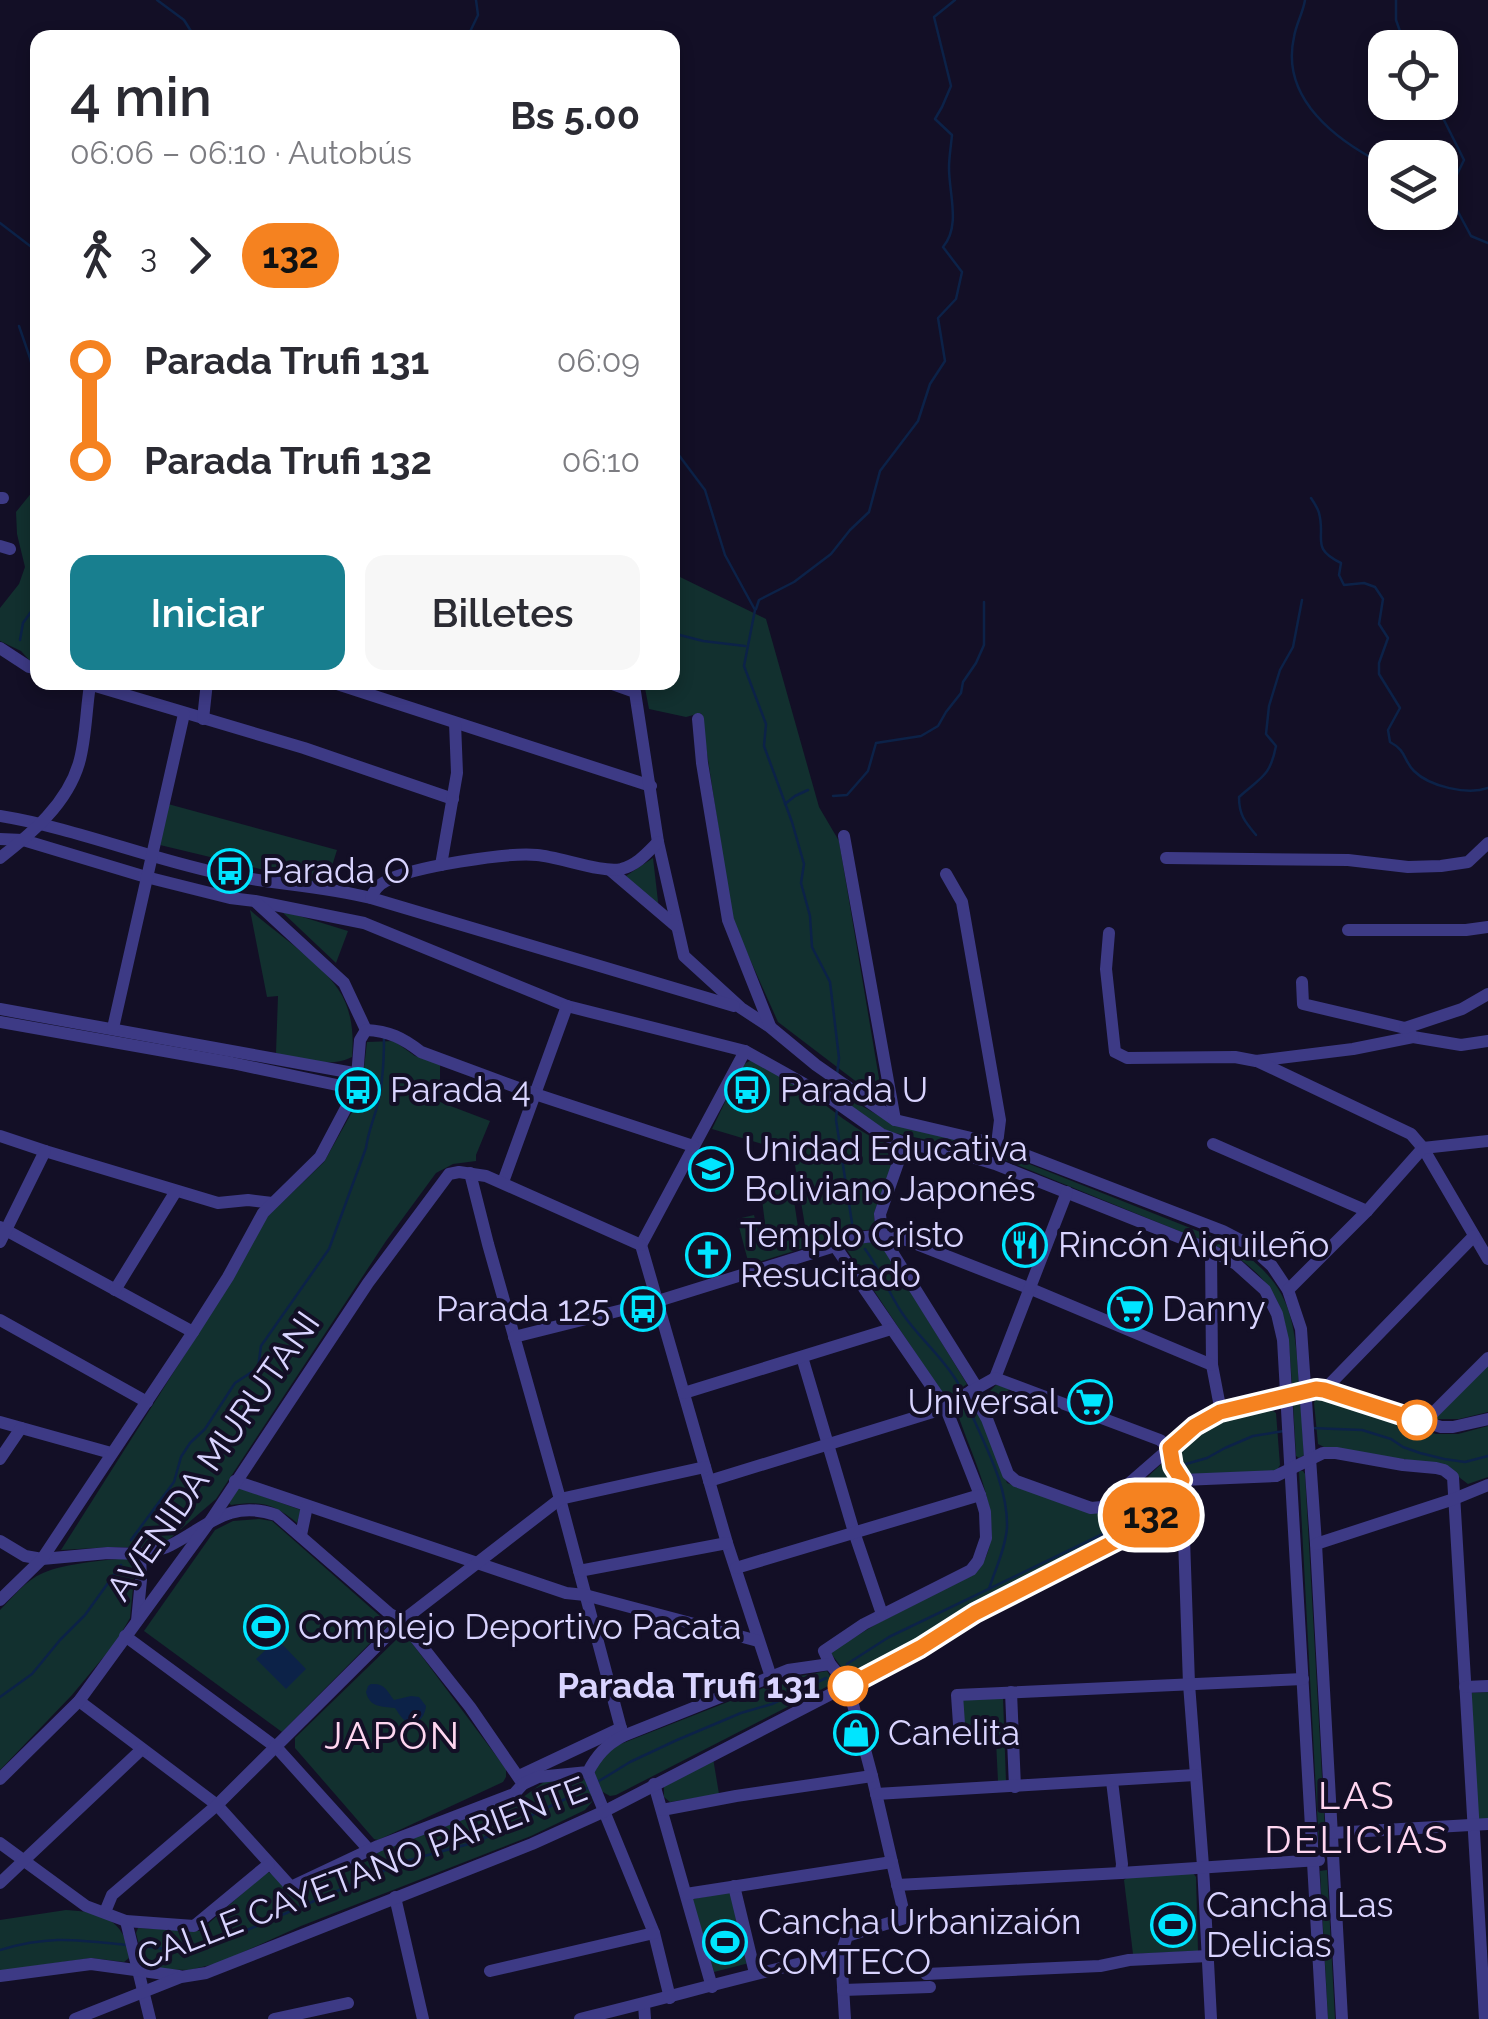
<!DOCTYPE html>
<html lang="es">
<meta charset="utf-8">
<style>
body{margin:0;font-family:Raleway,sans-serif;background:#f7f7f7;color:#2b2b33;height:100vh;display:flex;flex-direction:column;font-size:38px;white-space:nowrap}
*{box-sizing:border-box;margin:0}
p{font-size:32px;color:#7c7c81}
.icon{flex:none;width:55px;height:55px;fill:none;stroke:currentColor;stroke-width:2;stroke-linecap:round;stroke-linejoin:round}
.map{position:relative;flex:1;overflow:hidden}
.drawer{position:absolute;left:30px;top:30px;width:650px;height:660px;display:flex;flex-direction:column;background:#fff;border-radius:20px;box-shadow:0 5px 15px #0003}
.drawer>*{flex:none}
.badge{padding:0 20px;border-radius:32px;font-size:35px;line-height:65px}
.tools{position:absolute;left:1368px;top:30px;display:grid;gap:20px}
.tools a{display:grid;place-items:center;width:90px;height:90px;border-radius:20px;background:#fff;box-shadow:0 5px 15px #0003;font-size:50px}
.map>.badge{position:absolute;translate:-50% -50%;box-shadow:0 0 0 5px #fff}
.legs{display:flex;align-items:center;gap:15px;height:110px;padding:0 40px;font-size:32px}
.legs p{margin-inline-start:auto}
.head{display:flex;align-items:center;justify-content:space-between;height:170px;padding:0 40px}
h1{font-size:55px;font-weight:600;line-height:75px}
.primary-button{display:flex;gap:20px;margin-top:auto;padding:20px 40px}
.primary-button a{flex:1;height:115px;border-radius:20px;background:#187f8f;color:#fff;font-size:40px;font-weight:600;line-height:115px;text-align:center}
.primary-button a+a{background:#f7f7f7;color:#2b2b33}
ul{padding:0 40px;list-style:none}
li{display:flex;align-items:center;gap:35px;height:100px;font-size:38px}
li i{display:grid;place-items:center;width:15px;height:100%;margin:0 12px;background:currentColor}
li i::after{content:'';width:25px;height:25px;margin:-12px;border:8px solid;border-radius:50%;background:#fff}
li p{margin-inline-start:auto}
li:first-child i{background:linear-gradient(#0000 50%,currentColor 0)}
li:last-child i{background:linear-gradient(currentColor 50%,#0000 0)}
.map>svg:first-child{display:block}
.green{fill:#12302f}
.water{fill:#0c2248}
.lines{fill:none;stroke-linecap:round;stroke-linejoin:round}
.stream{stroke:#0c2248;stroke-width:2.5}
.minor{stroke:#3d3a85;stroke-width:12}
.line-1-casing{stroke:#fff;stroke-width:22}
.line-1{stroke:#f58220;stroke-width:15}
.stop-1-dot{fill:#fff;stroke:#f58220;stroke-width:5}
.labels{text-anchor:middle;stroke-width:8;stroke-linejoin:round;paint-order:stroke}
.poi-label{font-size:35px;fill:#d9d4ff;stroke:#130f26;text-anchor:start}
.street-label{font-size:35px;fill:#d9d4ff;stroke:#130f26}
.stop-label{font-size:35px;font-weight:bold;fill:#d9d4ff;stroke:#130f26;text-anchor:end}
.neighbourhood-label{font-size:38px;letter-spacing:2.5px;fill:#ffd6f0;stroke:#130f26}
</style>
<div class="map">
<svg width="1488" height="2019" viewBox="0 0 1488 2019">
<rect width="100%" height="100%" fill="#130f26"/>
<g class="green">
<polygon points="37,486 37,664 31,662 21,651 0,641 0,608 19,584 25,567 17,534 16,512"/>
<polygon points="680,577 766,619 819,807 839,841 883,1102 778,1022 732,919 701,713 686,717 649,709 644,683 672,682 673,604"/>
<polygon points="168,804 337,850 327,882 314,882 160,845"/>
<polygon points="653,858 659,910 626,876"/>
<path d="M250,910c25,22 71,53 88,79 14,20 16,45 14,68 -21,11 -54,3 -76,-4l2,-57 -11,1z"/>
<polygon points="280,910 348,931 336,963"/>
<polygon points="394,1041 415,1056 440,1064 440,1102 490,1121 476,1155 476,1161 453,1164 436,1173 386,1241 216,1499 165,1543 141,1548 113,1547 61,1550 206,1321 267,1217 324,1162 352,1112 363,1076 367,1042"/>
<path d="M751,1060c14,7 29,13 42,21 35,24 64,54 105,67l-24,65 1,16 -17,2 -109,34 -12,-46 17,-4 8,32 41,-10 3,-5 -13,-79 -81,-24 31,-64z"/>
<path d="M843,1091l19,15 33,19 94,23 239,95c63,39 67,74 71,143l-4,2 -3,-4c-4,-63 -7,-97 -64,-133l-223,-91 -22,-8 -93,-20 -16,-8 -32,-24z"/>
<polygon points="792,1188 798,1227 766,1231 761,1192"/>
<polygon points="880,1242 967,1384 953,1394 942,1393 845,1247 853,1243"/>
<polygon points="1488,1365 1488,1412 1459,1419 1435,1419"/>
<polygon points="996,1385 1011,1388 1004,1394 992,1421 981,1400"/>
<polygon points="1320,1396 1436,1434 1458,1434 1488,1426 1488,1477 1468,1484 1443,1465 1326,1448 1318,1444 1314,1403 1316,1398"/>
<polygon points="1296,1399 1301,1403 1304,1455 1299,1458 1296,1456 1293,1403"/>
<path d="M967,1401h4l18,32 18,50 84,30c31,1 50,-33 72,-50h4c2,3 7,13 7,17 -1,15 -37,41 -48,51l-273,146 -5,-1 -18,-24 48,-29 97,-49c40,-44 -5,-117 -19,-166z"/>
<path d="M1270,1409l6,4 4,52 -4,7 -91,4 -9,-13c5,-37 64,-47 94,-54z"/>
<polygon points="1299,1471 1303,1471 1305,1474 1326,1848 1319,1848"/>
<path d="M239,1488l62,22 -4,13c-24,-20 -36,-22 -66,-18l-2,-2z"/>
<polygon points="259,1519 272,1521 389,1624 282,1732 144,1631 215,1530 233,1521"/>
<path d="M131,1558l3,20 -4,40 -14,24 -44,53 -72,75v-160c13,-13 26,-30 43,-37 23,-10 63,-13 88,-15z"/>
<polygon points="406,1635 506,1769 506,1777 503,1782 378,1840 374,1839 295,1748 295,1738 399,1637"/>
<polygon points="827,1671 833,1681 830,1685 616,1795 610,1796 601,1791 594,1774 600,1760 613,1747 789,1678"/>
<polygon points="1488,1692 1488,1819 1478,1820 1471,1693"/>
<polygon points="1003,1698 1006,1781 998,1781 996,1741 964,1742 962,1700"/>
<polygon points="713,1758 719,1794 670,1802 664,1797 664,1784"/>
<path d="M586,1778l7,18 -1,6 -7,8 -54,26 -230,90 -82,37 -30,7 -34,-1 -9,-3 -3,-5 -7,-28 2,-5 62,3 64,-57 4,-2c9,4 15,15 24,22l82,-36 6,-9 139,-49 25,-18z"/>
<polygon points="1327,1870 1335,2019 1328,2019 1320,1871"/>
<polygon points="1193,1873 1196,1877 1198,1951 1133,1954 1124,1880 1127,1878"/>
<polygon points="731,1892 749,1963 714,1972 693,1905 693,1899"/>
<path d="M66,1910c35,2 60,9 63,48l-5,4 -33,-4 -91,13v-51z"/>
</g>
<g class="water">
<polygon points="277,1639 306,1669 286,1689 256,1659"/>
<path d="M371,1684c14,-1 16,7 23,16l17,-4 8,1 7,9c-1,12 -11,23 -23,13 -3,-3 -5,-7 -8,-11 -14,-2 -25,0 -29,-16l2,-6z"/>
</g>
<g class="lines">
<g class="stream">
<polyline points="157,0 184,20 194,36 192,38"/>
<path d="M1305,0c-2,13 -9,24 -11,37 -14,62 43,104 91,128"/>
<polyline points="1396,0 1396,20 1406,48"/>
<polyline points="467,38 478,15 476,0"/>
<polyline points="1435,102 1464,160 1448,193"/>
<polyline points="1440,189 1448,193 1471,236 1488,243"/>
<polyline points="0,223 38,252"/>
<polyline points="19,326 30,358 38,390"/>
<polyline points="672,446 705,490 725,555 755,610 744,666 766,724 764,746 792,822 804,864 801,883 810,916 812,947 830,982 839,1058 837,1075"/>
<path d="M1311,498c2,3 7,11 8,15 7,26 -9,35 22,50l-2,12 5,10 20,-2 11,4 8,12 -4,25 9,14 -9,25v11l21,34 -12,22 2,12c17,9 13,18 24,29 16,16 54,24 74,17"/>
<path d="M756,609l3,-9 35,-18 37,-28 19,-24 19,-18 11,-41 38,-50 12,-37 15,-23 -7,-43 18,-19 6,-27 -19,-25c18,-21 6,-53 6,-79 0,-11 2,-22 3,-33l-17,-16 7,-12 9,-21 -17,-69 21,-17"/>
<polyline points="672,633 703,641 745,646"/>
<polyline points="20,640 23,623 38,602"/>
<polyline points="833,796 847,795 868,771 876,743 921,736 938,726 946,712 961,693 963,682 976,663 984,645 984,602"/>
<polyline points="785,804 795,796 808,790"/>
<path d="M1256,835c-11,-13 -17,-20 -17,-38 22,-20 31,-20 37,-51l-10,-12 3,-28 11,-36 13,-23 9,-47"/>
<polyline points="837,1108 836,1120 852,1223"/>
<path d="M865,1249c15,20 23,43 37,64 17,25 40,43 56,70"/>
<path d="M968,1406c16,38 40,79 39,121 -1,20 -12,43 -18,62"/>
<polyline points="1311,1428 1362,1430 1391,1439 1403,1447 1420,1453 1444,1459 1465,1462 1488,1456"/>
<polyline points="1180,1470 1186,1464 1207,1458 1225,1448 1253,1436 1284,1431"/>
<path d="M131,1540l43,-58 7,-25 9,-14 15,-14 30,-46 23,-15 3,-22 68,-97 37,-101c2,-15 7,-27 11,-41 6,-23 7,-45 7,-68"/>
<polyline points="847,1664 889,1637 1111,1530 1151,1499 1174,1475"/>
<polyline points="0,1697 32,1674 60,1640 85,1615 121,1565"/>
<polyline points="599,1781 630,1762 677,1740 741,1713 772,1704 826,1678"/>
<polyline points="140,1946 194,1952 208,1947 406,1861 476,1842 588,1788"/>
<path d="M0,1950c50,-15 77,-10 127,-5"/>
</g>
<g class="minor">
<polyline points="0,498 3,498"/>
<polyline points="0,546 10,549"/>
<polyline points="0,648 29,667 38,669"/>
<polyline points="82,682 304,748 453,799"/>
<polyline points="331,682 651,786"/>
<polyline points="607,682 635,692 658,842 684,956 741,1008 770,1027 816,1065 895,1120 997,1144 1223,1231 1248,1244 1272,1266 1288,1290 1301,1329 1316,1544 1342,2019"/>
<polyline points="203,719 207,682"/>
<polyline points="698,719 702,763 728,920 770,1026"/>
<path d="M0,816c74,12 144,41 218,57 50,11 102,12 153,25l363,108"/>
<polyline points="844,836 895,1120"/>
<polyline points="0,839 23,840 146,877 230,898 255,901 364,923 567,1006 745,1051 833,1100 881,1134 905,1143 972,1157 995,1164 1211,1250 1236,1264 1265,1290 1277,1314 1283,1340 1322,2019"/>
<path d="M0,858c32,-25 67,-54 79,-95 7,-24 7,-53 11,-78"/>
<polyline points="1166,858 1348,860 1408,867 1441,866 1468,862 1488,843"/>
<polyline points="441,865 457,773 455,723"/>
<polyline points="610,870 677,927"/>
<polyline points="946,874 962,902 1000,1120 997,1144"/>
<path d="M371,898c3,-8 7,-13 15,-17 26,-14 121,-29 151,-26 23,2 65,18 84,14 16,-4 26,-16 37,-27"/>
<polyline points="257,903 344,983 366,1030"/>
<polyline points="1348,930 1466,930 1488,927"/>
<polyline points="1109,933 1106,969 1115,1052 1127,1058 1235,1057 1256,1061 1353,1049 1413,1037 1461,1045 1488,1041"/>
<polyline points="1302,982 1303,1004 1405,1028 1413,1037"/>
<polyline points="0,1009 359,1074"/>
<polyline points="0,1022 232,1063 356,1089"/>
<polyline points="113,1028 184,714"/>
<polyline points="1405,1028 1462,1009 1488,994"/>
<polyline points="1257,1061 1411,1134 1423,1148 1488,1259"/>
<polyline points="0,1136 45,1151 218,1203 248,1200 272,1203"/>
<polyline points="905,1143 880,1214 882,1236 977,1388"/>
<polyline points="1213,1144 1367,1211"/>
<polyline points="470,1173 488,1244 560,1499 623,1736"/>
<polyline points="503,1182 567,1006"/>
<polyline points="0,1227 193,1332"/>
<polyline points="0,1242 45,1151"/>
<polyline points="641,1245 727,1543 771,1677"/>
<polyline points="641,1245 745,1051"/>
<polyline points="835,1246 945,1406 980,1495 985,1512 986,1538 978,1561 971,1570 864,1624 824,1651 830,1664 848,1686 872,1776 905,1918 847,1936 841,1954 845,2019"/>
<polyline points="1211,1250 1212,1365 1221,1412"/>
<polyline points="115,1290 176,1191"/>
<polyline points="1288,1290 1367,1211 1423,1148 1488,1141"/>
<polyline points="0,1320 147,1402"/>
<path d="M514,1337l144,-36 177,-55c23,-11 41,-11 66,-8l130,51 181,76"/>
<polyline points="802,1357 854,1532 882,1614"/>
<polyline points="995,1378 1067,1192"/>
<polyline points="1325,1389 1474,1236"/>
<polyline points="971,1391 987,1419 1008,1474 1016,1481 1091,1508 1102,1507 1195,1426 1221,1412 1305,1390 1325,1389 1441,1427 1453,1427 1488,1419"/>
<polyline points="684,1393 891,1329"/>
<polyline points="0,1422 111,1453"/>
<polyline points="1423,1423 1488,1358"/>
<polyline points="1170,1448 1173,1466 1182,1480 1189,1684 1203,1866 1211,2019"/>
<polyline points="0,1459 21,1428"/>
<polyline points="1182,1480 1276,1476 1323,1453 1336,1453 1403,1465 1436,1468 1444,1470 1453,1477 1485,2019"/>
<polyline points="235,1481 566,1593 585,1595 758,1641"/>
<polyline points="709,1481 936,1411 995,1378 1160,1440 1170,1448"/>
<polyline points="301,1535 307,1506"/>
<polyline points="0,1541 25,1556 42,1559 108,1553 140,1554"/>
<polyline points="1316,1544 1454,1499 1488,1485"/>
<polyline points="736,1568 980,1495"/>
<polyline points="579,1571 727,1543"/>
<path d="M0,1600l42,-41 151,-227 35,-55 35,-64 57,-56 36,-68 4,-49 6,-10c23,1 37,8 55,22l114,42 158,52"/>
<polyline points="125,1636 277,1748 371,1852"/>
<polyline points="1465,1687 1488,1686"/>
<polyline points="1011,1692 1015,1787"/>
<path d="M79,1701l138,104 74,82 87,-41 136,-52 9,-10 -53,-77 -68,-86 -12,-7 -114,-99c-46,-16 -68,11 -105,30 -9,5 -21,7 -31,9l1,26 -4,41"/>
<polyline points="959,1724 957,1695 1303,1679"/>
<polyline points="588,1772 654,1933 670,1998"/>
<polyline points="519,1776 621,1728"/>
<polyline points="0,1779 79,1701 211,1520 368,1283 449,1174 459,1172 486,1176 641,1245"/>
<polyline points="1112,1781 1122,1864 1121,1873"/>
<path d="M523,1784l15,-7 50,-5c9,-17 18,-27 35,-36l165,-66 42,-6"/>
<polyline points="654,1784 712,1987"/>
<polyline points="876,1794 1195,1775"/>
<polyline points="662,1810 736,1796 872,1776"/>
<polyline points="1332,1833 1488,1824"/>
<polyline points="0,1843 86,1906 126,1921 194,1926 269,1864"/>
<polyline points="0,1883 142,1749"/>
<polyline points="897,1885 1121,1873 1319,1860"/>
<polyline points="734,1886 755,1973"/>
<polyline points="686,1894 892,1862"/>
<polyline points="395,1897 423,2019"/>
<polyline points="105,1912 112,1895 217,1805 402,1621 560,1499 705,1467"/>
<polyline points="126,1921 150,2019"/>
<polyline points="490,1971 654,1933"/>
<polyline points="926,1974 1100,1966 1129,1960 1208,1956"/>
<polyline points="0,1976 91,1964 179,1976"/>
<polyline points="843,1990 930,1987"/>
<polyline points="644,2004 645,2019"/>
<polyline points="75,2019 181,1977 206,1973 532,1844 605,1811 920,1648 975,1613 1124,1537 1166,1503 1182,1480"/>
<polyline points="274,2019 348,2003"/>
<path d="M580,2019c87,-21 173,-46 261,-65"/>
</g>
</g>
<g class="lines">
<g class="line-1-casing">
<polyline id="line-1" points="848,1686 920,1648 975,1613 1124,1537 1166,1503 1182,1480 1173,1466 1170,1448 1195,1426 1220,1412 1316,1389 1324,1390 1417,1420"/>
</g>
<use href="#line-1" class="line-1"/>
</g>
<defs>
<g id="bus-ring" transform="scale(2.25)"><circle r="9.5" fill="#130f26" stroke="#00e5ff" stroke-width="1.5"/><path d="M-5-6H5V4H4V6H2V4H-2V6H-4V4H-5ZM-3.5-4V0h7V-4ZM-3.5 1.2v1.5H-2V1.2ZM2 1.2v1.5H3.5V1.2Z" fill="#00e5ff"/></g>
<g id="school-ring" transform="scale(2.25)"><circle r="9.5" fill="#130f26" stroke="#00e5ff" stroke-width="1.5"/><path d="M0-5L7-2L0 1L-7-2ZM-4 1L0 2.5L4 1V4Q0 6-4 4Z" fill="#00e5ff"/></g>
<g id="restaurant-ring" transform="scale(2.25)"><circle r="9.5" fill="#130f26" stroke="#00e5ff" stroke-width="1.5"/><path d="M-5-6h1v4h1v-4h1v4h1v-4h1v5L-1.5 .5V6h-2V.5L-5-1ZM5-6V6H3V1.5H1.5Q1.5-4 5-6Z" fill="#00e5ff"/></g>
<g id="church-ring" transform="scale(2.25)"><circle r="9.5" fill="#130f26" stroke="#00e5ff" stroke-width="1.5"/><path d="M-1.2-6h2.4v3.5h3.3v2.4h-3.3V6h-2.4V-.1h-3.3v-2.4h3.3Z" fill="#00e5ff"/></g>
<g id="supermarket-ring" transform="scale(2.25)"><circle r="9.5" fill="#130f26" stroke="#00e5ff" stroke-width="1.5"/><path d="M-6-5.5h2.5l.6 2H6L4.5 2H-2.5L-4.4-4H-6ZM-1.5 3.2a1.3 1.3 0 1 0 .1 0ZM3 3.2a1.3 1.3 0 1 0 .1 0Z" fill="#00e5ff"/></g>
<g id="stadium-ring" transform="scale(2.25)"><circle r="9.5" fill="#130f26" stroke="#00e5ff" stroke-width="1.5"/><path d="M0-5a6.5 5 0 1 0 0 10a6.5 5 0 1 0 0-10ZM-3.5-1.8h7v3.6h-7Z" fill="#00e5ff"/></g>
<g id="shop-ring" transform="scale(2.25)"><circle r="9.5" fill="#130f26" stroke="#00e5ff" stroke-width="1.5"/><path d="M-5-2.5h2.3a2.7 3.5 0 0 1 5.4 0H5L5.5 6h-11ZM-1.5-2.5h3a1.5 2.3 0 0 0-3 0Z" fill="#00e5ff"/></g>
</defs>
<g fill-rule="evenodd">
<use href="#bus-ring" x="230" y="871"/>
<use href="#bus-ring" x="358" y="1090"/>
<use href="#bus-ring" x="747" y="1090"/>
<use href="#school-ring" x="711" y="1169"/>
<use href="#restaurant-ring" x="1025" y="1245"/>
<use href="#church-ring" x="708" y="1255"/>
<use href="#bus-ring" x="643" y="1309"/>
<use href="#supermarket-ring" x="1130" y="1309"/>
<use href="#supermarket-ring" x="1090" y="1402"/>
<use href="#stadium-ring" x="266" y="1627"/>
<use href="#shop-ring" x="856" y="1733"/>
<use href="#stadium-ring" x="1173" y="1925"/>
<use href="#stadium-ring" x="725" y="1942"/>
</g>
<g class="stop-1-dot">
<circle cx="1417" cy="1420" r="18"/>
<circle cx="848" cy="1686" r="18"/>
</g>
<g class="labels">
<g class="poi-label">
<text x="262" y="883">Parada O</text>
<text x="390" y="1102">Parada 4</text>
<text x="780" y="1102">Parada U</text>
<text x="744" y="1161">Unidad Educativa<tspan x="744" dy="40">Boliviano Japonés</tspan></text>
<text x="740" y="1247">Templo Cristo<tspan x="740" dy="40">Resucitado</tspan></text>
<text x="1058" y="1257">Rincón Aiquileño</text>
<text x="610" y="1321" text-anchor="end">Parada 125</text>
<text x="1162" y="1321">Danny</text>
<text x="1058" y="1414" text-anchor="end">Universal</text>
<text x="298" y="1639">Complejo Deportivo Pacata</text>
<text x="888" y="1745">Canelita</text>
<text x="1206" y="1917">Cancha Las<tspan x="1206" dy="40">Delicias</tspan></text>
<text x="758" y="1934">Cancha Urbanizaión<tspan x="758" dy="40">COMTECO</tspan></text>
</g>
<g class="street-label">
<text transform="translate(213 1456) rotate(-55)" y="12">AVENIDA MURUTANI</text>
<text transform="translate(362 1873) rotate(-21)" y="12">CALLE CAYETANO PARIENTE</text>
</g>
<g class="stop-label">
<text x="820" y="1698">Parada Trufi 131</text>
</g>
<g class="neighbourhood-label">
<text x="393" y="1749">JAPÓN</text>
<text x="1357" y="1809">LAS<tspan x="1357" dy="44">DELICIAS</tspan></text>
</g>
</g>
</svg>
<div class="tools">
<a><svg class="icon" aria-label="locate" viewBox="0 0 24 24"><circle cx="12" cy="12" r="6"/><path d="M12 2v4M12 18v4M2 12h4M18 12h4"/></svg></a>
<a><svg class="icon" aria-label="layers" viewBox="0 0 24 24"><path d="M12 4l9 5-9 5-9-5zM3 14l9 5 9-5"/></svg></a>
</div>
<b class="badge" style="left:1151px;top:1515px;background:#f58220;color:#111">132</b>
<section class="drawer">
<div class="head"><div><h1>4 min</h1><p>06:06 – 06:10 · Autobús</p></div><b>Bs 5.00</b></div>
<div class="legs"><svg class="icon" aria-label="walk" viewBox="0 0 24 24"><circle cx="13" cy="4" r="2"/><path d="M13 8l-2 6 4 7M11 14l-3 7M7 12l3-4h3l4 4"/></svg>3<svg class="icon" aria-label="forward" viewBox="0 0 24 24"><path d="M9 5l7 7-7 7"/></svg><b class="badge" style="background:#f58220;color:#111">132</b></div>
<ul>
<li><i style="color:#f58220"></i><b>Parada Trufi 131</b><p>06:09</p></li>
<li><i style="color:#f58220"></i><b>Parada Trufi 132</b><p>06:10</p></li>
</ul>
<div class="primary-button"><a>Iniciar</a><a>Billetes</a></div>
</section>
</div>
